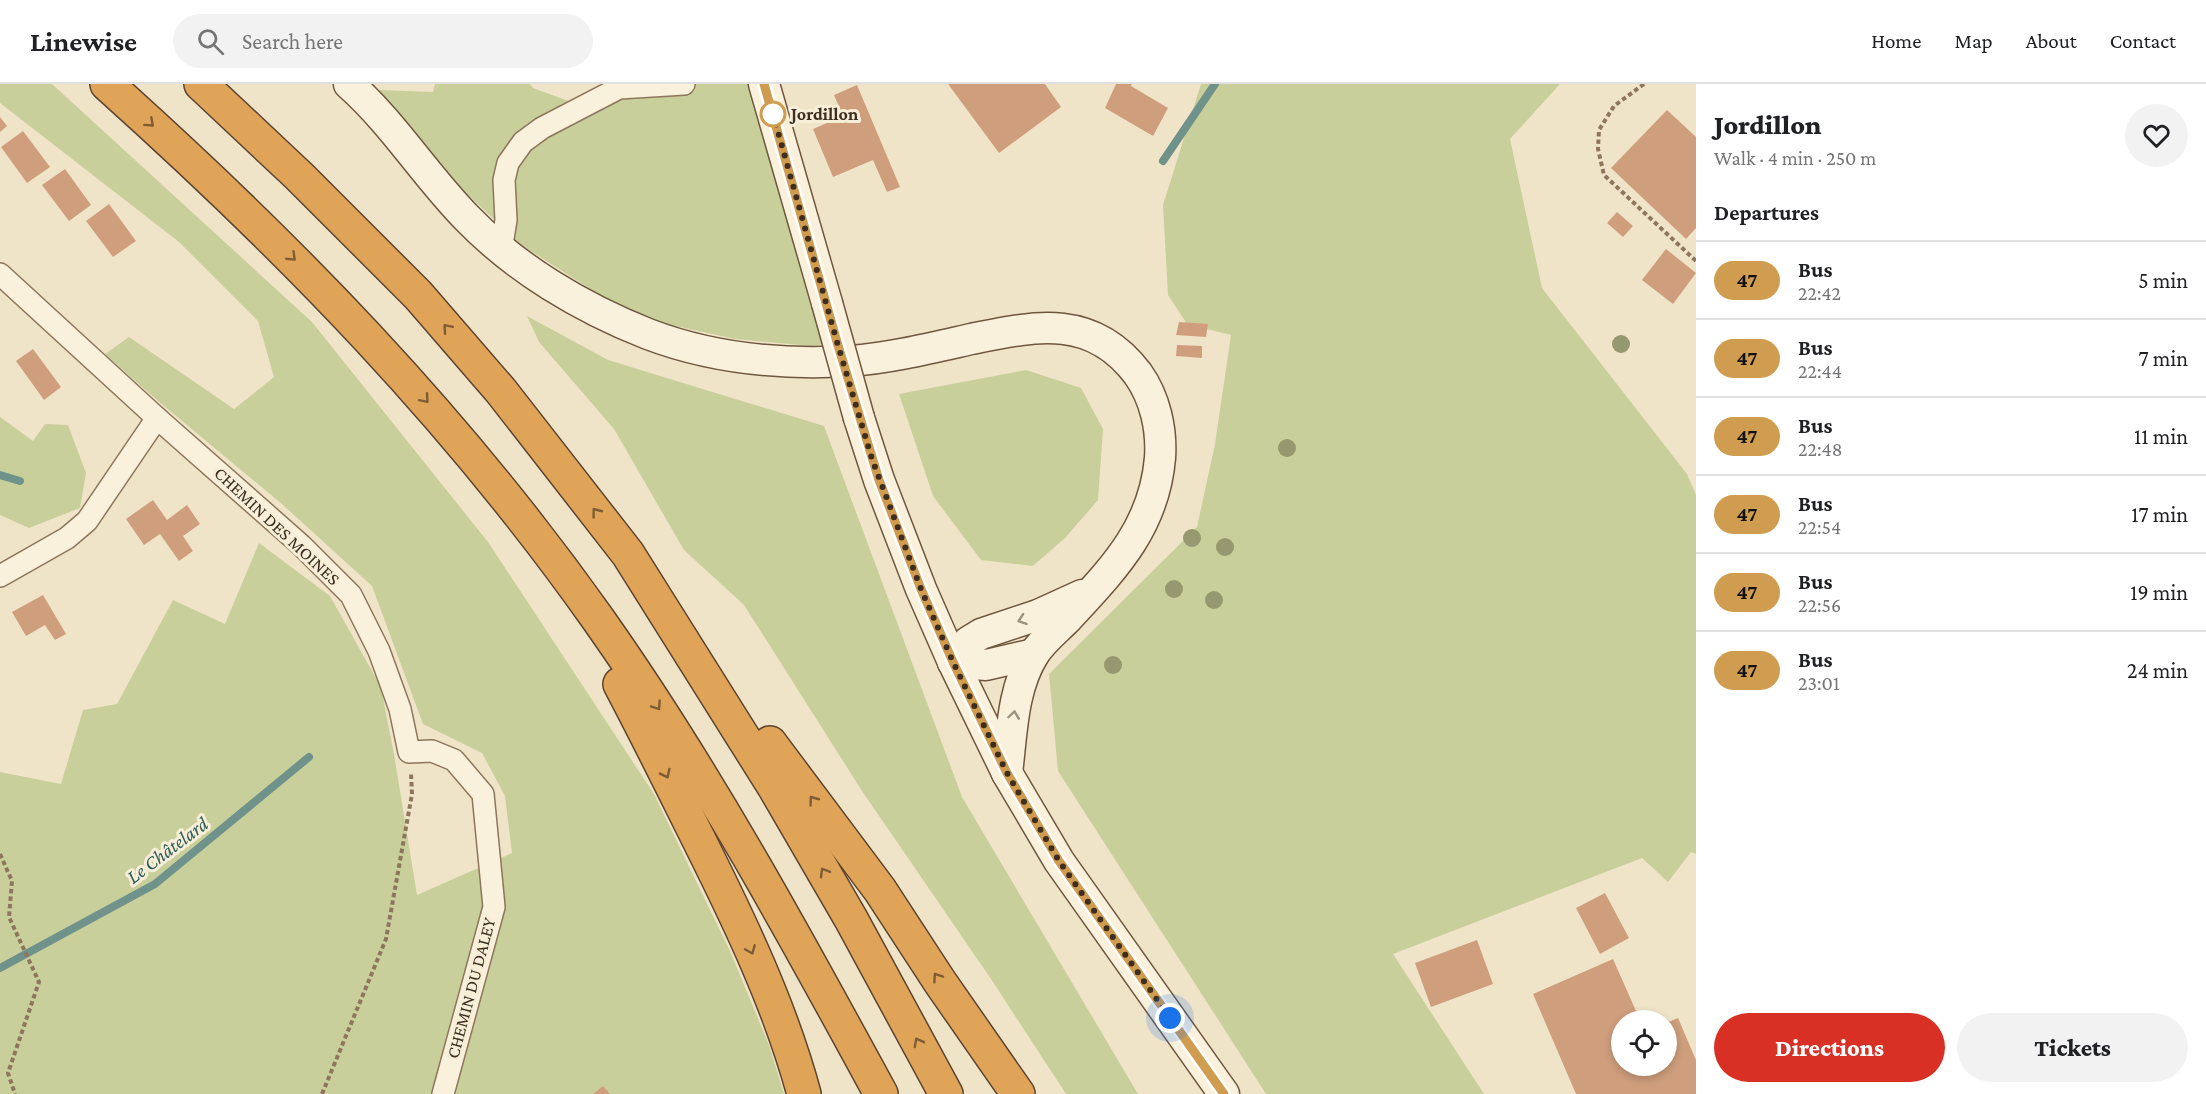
<!DOCTYPE html>
<meta charset="utf-8">
<style>
body{margin:0;font-family:"Crimson Pro",serif;background:#f2f2f2;color:#202124;height:100vh;display:flex;flex-direction:column;font-size:22px;white-space:nowrap}
*{box-sizing:border-box;margin:0}
p{font-size:20px;color:#757577}
.icon{flex:none;width:33px;height:33px;fill:none;stroke:currentColor;stroke-width:2;stroke-linecap:round;stroke-linejoin:round}
.map{position:relative;flex:1;overflow:hidden}
.panel{display:flex;flex-direction:column;background:#fff;width:510px}
.panel>*{flex:none}
.badge{padding:0 12px;border-radius:20px;font-size:21px;line-height:39px}
.controls{position:absolute;left:1611px;top:926px;display:grid;gap:12px}
.controls a{display:grid;place-items:center;width:66px;height:66px;border-radius:50%;background:#fff;box-shadow:0 3px 9px #0003;font-size:30px}
.you{position:absolute;width:30px;height:30px;margin:-15px;border:4px solid #fff;border-radius:50%;background:#1a73e8;box-shadow:0 0 0 9px #1a73e833}
.map>.badge{position:absolute;translate:-50% -50%;box-shadow:0 0 0 3px #fff}
h2{padding:0 18px;font-size:22px;line-height:54px}
.round{display:grid;place-items:center;flex:none;width:63px;height:63px;border-radius:32px;background:#f2f2f2}
.head{display:flex;align-items:center;justify-content:space-between;height:102px;padding:0 18px}
h1{font-size:28px;font-weight:800;line-height:45px}
.action{display:flex;gap:12px;margin-top:auto;padding:12px 18px}
.action a{flex:1;height:69px;border-radius:36px;background:#d93025;color:#fff;font-size:24px;font-weight:800;line-height:69px;text-align:center}
.action a+a{background:#f2f2f2;color:#202124}
ul{padding:0;list-style:none}
li{display:flex;align-items:center;gap:18px;height:78px;padding:0 18px;border-top:2px solid #e0e0e0}
li div{flex:1}
li b{display:block;font-size:22px}
li em{font-style:normal}
li .badge{min-width:66px;font-weight:700;text-align:center}
header{display:flex;align-items:center;gap:36px;box-sizing:border-box;height:84px;padding:0 30px;background:#fff;border-bottom:2px solid #e0e0e0}
header strong{font-size:28px}
nav{display:flex;gap:33px;margin-inline-start:auto;font-size:21px}
.search{width:420px;height:54px;background:#f2f2f2;display:flex;align-items:center;gap:15px;box-sizing:border-box;padding:0 21px;border-radius:33px;color:#757577;font-size:22px}
main{display:flex;flex:1;min-height:0}
.map>svg:first-child{display:block}
.green{fill:#c9cf9b}
.lines{fill:none;stroke-linecap:round;stroke-linejoin:round}
.stream{stroke:#6f938a;stroke-width:8}
.building{fill:#cf9f7d}
.street-casing{stroke:#8d765c;stroke-width:24}
.secondary-casing{stroke:#6f573f;stroke-width:33}
.highway-casing{stroke:#5b4430;stroke-width:36}
.path{stroke:#8d765c;stroke-width:4;stroke-dasharray:4.5 3;stroke-linecap:butt}
.street{stroke:#faf1dc;stroke-width:21}
.secondary{stroke:#faf1dc;stroke-width:30}
.highway{stroke:#e0a458;stroke-width:33}
.secondary-bridge-casing{stroke:#6f573f;stroke-width:33;stroke-linecap:butt}
.secondary-bridge{stroke:#faf1dc;stroke-width:30}
.tree{fill:#96986f}
.oneway{stroke:#7e5d36}
.oneway2{stroke:#9c907e}
.line-casing{stroke:#fff;stroke-width:14}
.line{stroke:#cf9c50;stroke-width:9}
.walk{stroke:#3d2e20;stroke-width:6;stroke-dasharray:0 10.8}
.stop-dot{fill:#fff;stroke:#cf9c50;stroke-width:3}
.labels{text-anchor:middle;stroke-width:6;stroke-linejoin:round;paint-order:stroke}
.stop-label{font-size:18px;font-weight:bold;fill:#3d2e20;stroke:#f7eed8;text-anchor:start}
.street-label{font-size:18px;fill:#3d2e20;stroke:#f7eed8}
.water-label{font-size:20px;font-style:italic;fill:#2f5d5a;stroke:#f7eed8}
</style>
<header>
<strong>Linewise</strong>
<div class="search"><svg class="icon" aria-label="search" viewBox="0 0 24 24"><circle cx="10" cy="10" r="6"/><path d="M15 15l6 6"/></svg>Search here</div>
<nav><a>Home</a><a>Map</a><a>About</a><a>Contact</a></nav>
</header>
<main>
<div class="map">
<svg width="1696" height="1010" viewBox="0 0 1696 1010">
<rect width="100%" height="100%" fill="#f0e4c8"/>
<g class="green">
<polygon points="0,0 52,0 312,238 488,458 654,710 730,867 769,961 784,1010 0,1010 0,688 61,700 83,626 117,620 173,516 225,540 259,459 330,512 381,603 395,676 417,811 512,769 505,712 482,669 423,640 372,502 283,421 158,317 105,270 129,253 234,325 274,293 258,237 179,158 0,19"/>
<polygon points="435,0 530,0 533,4 585,23 619,4 684,0 764,0 837,258 812,262 735,255 657,238 601,212 520,160 466,109 379,6 433,8"/>
<polygon points="1201,0 1560,0 1510,55 1542,204 1687,390 1696,411 1696,770 1691,768 1668,798 1642,774 1393,870 1484,1010 1266,1010 1058,687 1049,590 1197,443 1215,360 1231,251 1187,240 1168,211 1163,121"/>
<polygon points="527,232 608,276 824,342 962,713 1138,1010 1066,1010 991,895 862,707 744,521 684,466 614,345 539,258"/>
<polygon points="1026,286 1081,304 1103,345 1098,416 1065,454 1033,482 981,476 933,412 899,310"/>
<polygon points="0,333 33,357 45,340 68,341 86,389 80,424 29,444 0,431"/>
</g>
<g class="lines">
<g class="stream">
<polyline points="1163,77 1215,0"/>
<polyline points="0,391 20,397"/>
<polyline points="0,884 155,800 309,673"/>
</g>
</g>
<g class="building">
<polygon points="948,0 1045,0 1061,23 999,69"/>
<polygon points="1116,0 1132,0 1131,2 1168,24 1153,52 1105,24"/>
<polygon points="857,1 900,103 887,108 873,76 833,93 813,45 843,32 834,11"/>
<polygon points="1667,26 1696,53 1696,144 1686,155 1611,84"/>
<polygon points="0,33 7,42 0,48"/>
<polygon points="23,47 50,83 27,99 1,63"/>
<polygon points="65,85 91,121 69,137 42,101"/>
<polygon points="109,120 136,157 113,173 86,137"/>
<polygon points="1617,128 1633,142 1623,153 1607,139"/>
<polygon points="1666,165 1696,189 1673,220 1642,196"/>
<polygon points="1179,238 1208,240 1206,253 1176,251"/>
<polygon points="1177,261 1202,262 1202,274 1176,272"/>
<polygon points="33,265 61,303 44,316 16,277"/>
<polygon points="153,416 167,436 187,421 200,440 183,452 193,467 179,477 160,450 144,461 126,435"/>
<polygon points="43,511 66,550 55,556 45,541 26,552 12,528"/>
<polygon points="1605,809 1629,854 1600,870 1576,824"/>
<polygon points="1477,856 1493,900 1431,923 1415,879"/>
<polygon points="1613,875 1640,936 1622,936 1622,981 1666,981 1666,939 1678,934 1696,976 1696,1010 1576,1010 1533,910"/>
<polygon points="603,1002 610,1010 593,1010"/>
</g>
<g class="lines">
<g class="street-casing">
<g id="street">
<polyline points="501,167 506,136 504,96 508,79 523,58 542,44 619,4 684,0"/>
<polyline points="0,190 157,334 301,461 351,511 379,567 400,625 409,668 432,667 454,676 483,710 494,823 443,1010"/>
<polyline points="0,492 67,454 87,437 157,334"/>
</g>
</g>
<g class="secondary-casing">
<g id="secondary">
<path d="M349,0c44,39 76,91 117,133 50,52 116,91 182,117 63,24 135,31 202,27 40,-3 81,-13 121,-22 64,-13 121,-26 167,35 17,24 24,55 22,84 -6,71 -48,112 -93,161 -11,11 -25,22 -33,35 -22,35 -22,80 -27,119"/>
<polyline points="764,0 827,219"/>
<polyline points="859,334 879,396 921,505 953,578 1007,689 1059,777 1224,1010"/>
<polyline points="953,578 968,558 981,550 1038,531 1082,511"/>
<polyline points="953,578 986,581 1034,570"/>
</g>
</g>
<g class="highway-casing">
<g id="highway">
<path d="M107,0c183,164 348,333 491,535 106,150 195,313 283,475"/>
<polyline points="201,0 299,92 418,211 501,307 628,470 775,704 851,835 946,1010"/>
<path d="M620,600c27,51 52,102 78,154 41,82 82,167 106,256"/>
<polyline points="770,659 880,806 940,898 1018,1010"/>
</g>
</g>
<g class="path">
<polyline points="1644,0 1614,22 1599,46 1598,65 1604,91 1696,177"/>
<polyline points="0,770 12,797 9,833 39,898 8,989 15,1010"/>
<polyline points="322,1010 386,855 412,710 411,689"/>
</g>
<use href="#street" class="street"/>
<use href="#secondary" class="secondary"/>
<use href="#highway" class="highway"/>
<g class="secondary-bridge-casing">
<polyline id="secondary-bridge" points="827,219 859,334"/>
</g>
<use href="#secondary-bridge" class="secondary-bridge"/>
</g>
<g class="tree">
<circle cx="1621" cy="260" r="9"/>
<circle cx="1287" cy="364" r="9"/>
<circle cx="1192" cy="454" r="9"/>
<circle cx="1225" cy="463" r="9"/>
<circle cx="1174" cy="505" r="9"/>
<circle cx="1214" cy="516" r="9"/>
<circle cx="1113" cy="581" r="9"/>
</g>
<defs><path id="oneway-chevron" d="M-2-3.5L2.5 0L-2 3.5" fill="none" stroke-width="1.6" stroke-linecap="round" stroke-linejoin="round" transform="scale(1.5)"/></defs>
<g class="oneway">
<use href="#oneway-chevron" transform="translate(150 39) rotate(42)"/>
<use href="#oneway-chevron" transform="translate(292 173) rotate(44)"/>
<use href="#oneway-chevron" transform="translate(447 244) rotate(-131)"/>
<use href="#oneway-chevron" transform="translate(425 315) rotate(49)"/>
<use href="#oneway-chevron" transform="translate(596 428) rotate(-127)"/>
<use href="#oneway-chevron" transform="translate(657 622) rotate(56)"/>
<use href="#oneway-chevron" transform="translate(666 690) rotate(64)"/>
<use href="#oneway-chevron" transform="translate(813 716) rotate(-127)"/>
<use href="#oneway-chevron" transform="translate(824 788) rotate(-120)"/>
<use href="#oneway-chevron" transform="translate(751 866) rotate(67)"/>
<use href="#oneway-chevron" transform="translate(937 893) rotate(-124)"/>
<use href="#oneway-chevron" transform="translate(918 958) rotate(-118)"/>
</g>
<g class="oneway2">
<use href="#oneway-chevron" transform="translate(1022 536) rotate(161)"/>
<use href="#oneway-chevron" transform="translate(1014 631) rotate(-82)"/>
</g>
<g class="lines">
<g class="line-casing">
<polyline id="line" points="764,0 837,258 879,396 921,505 953,578 1007,689 1059,777 1224,1010"/>
</g>
<use href="#line" class="line"/>
<polyline class="walk" points="773,30 837,258 872,375 921,505 953,578 1007,689 1059,777 1170,934"/>
</g>
<circle class="stop-dot" cx="773" cy="30" r="12"/>
<g class="labels">
<g class="stop-label">
<text x="791" y="36">Jordillon</text>
</g>
<g class="street-label">
<text transform="translate(277 442) rotate(43)" y="6">CHEMIN DES MOINES</text>
<text transform="translate(471 904) rotate(-75)" y="6">CHEMIN DU DALEY</text>
</g>
<g class="water-label">
<text transform="translate(167 766) rotate(-37)" y="7">Le Châtelard</text>
</g>
</g>
</svg>
<div class="controls">
<a><svg class="icon" aria-label="locate" viewBox="0 0 24 24"><circle cx="12" cy="12" r="6"/><path d="M12 2v4M12 18v4M2 12h4M18 12h4"/></svg></a>
</div>
<div class="you" style="left:1170px;top:934px"></div>
</div>
<section class="panel">
<div class="head"><div><h1>Jordillon</h1><p>Walk · 4 min · 250 m</p></div><a class="round"><svg class="icon" aria-label="heart" viewBox="0 0 24 24"><path d="M12 20l-8-8c-3-5 5-10 8-4 3-6 11-1 8 4z"/></svg></a></div>
<h2>Departures</h2>
<ul>
<li><span class="badge" style="background:#cf9c50;color:#111">47</span><div><b>Bus</b><p>22:42</p></div><em>5 min</em></li>
<li><span class="badge" style="background:#cf9c50;color:#111">47</span><div><b>Bus</b><p>22:44</p></div><em>7 min</em></li>
<li><span class="badge" style="background:#cf9c50;color:#111">47</span><div><b>Bus</b><p>22:48</p></div><em>11 min</em></li>
<li><span class="badge" style="background:#cf9c50;color:#111">47</span><div><b>Bus</b><p>22:54</p></div><em>17 min</em></li>
<li><span class="badge" style="background:#cf9c50;color:#111">47</span><div><b>Bus</b><p>22:56</p></div><em>19 min</em></li>
<li><span class="badge" style="background:#cf9c50;color:#111">47</span><div><b>Bus</b><p>23:01</p></div><em>24 min</em></li>
</ul>
<div class="action"><a>Directions</a><a>Tickets</a></div>
</section>
</main>
